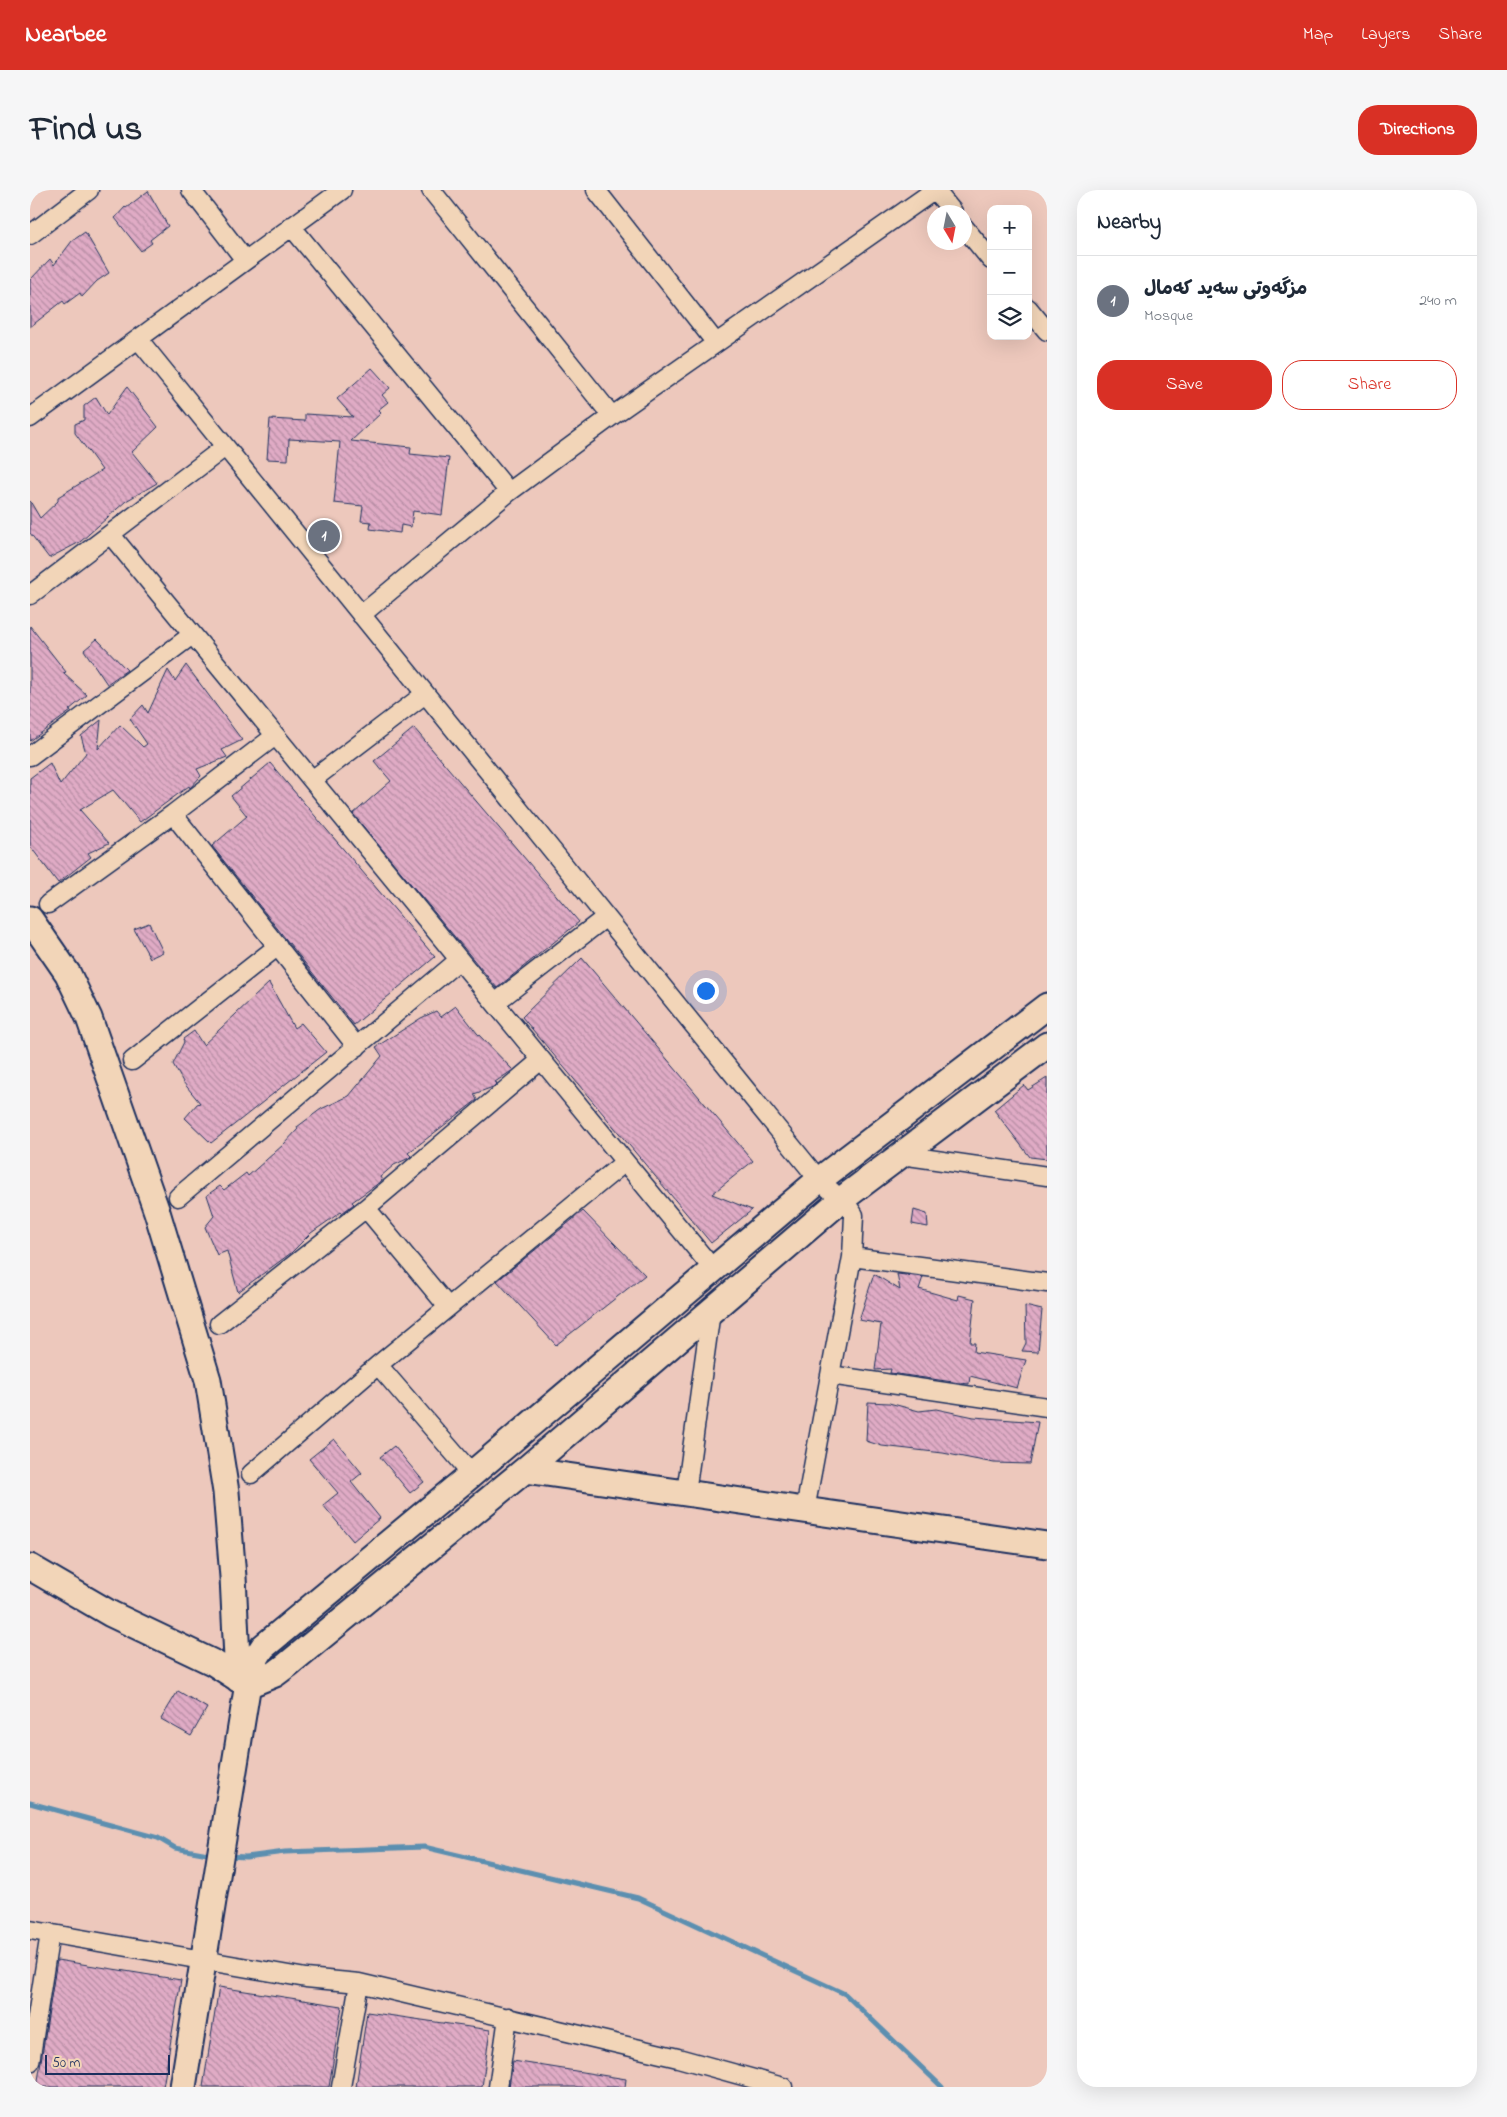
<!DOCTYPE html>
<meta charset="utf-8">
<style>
:root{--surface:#fff;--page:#f6f6f7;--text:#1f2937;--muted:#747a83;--line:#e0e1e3;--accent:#d93025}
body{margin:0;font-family:"Indie Flower","Playpen Sans Arabic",sans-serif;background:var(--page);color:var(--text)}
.controls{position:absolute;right:15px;top:15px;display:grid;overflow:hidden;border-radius:10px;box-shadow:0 5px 20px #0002}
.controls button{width:45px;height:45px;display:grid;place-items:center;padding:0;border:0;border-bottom:1px solid var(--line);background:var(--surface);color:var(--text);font:25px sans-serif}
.compass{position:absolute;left:897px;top:15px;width:45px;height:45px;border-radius:50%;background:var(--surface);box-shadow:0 5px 20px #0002;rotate:170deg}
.scale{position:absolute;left:15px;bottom:12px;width:125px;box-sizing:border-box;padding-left:5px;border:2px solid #1b2f5e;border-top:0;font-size:14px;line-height:18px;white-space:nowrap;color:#1b2f5e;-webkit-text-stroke:4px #f2d5b8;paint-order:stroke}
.you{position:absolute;left:675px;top:800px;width:18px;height:18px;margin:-12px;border:4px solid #fff;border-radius:50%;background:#1a73e8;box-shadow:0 0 0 8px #1a73e833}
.badge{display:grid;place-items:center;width:32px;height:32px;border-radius:50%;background:var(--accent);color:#fff;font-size:16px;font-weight:700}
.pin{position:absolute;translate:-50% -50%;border:2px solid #fff;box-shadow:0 1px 5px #0006}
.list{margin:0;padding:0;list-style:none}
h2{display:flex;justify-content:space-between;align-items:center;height:65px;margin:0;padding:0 20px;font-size:21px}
h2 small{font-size:16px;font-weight:400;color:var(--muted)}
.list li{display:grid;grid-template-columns:32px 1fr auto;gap:15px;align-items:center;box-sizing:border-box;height:90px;padding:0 20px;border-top:1px solid var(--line)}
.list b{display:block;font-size:19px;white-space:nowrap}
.list p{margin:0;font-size:16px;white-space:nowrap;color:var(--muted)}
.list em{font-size:16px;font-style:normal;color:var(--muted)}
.actions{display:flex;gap:10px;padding:15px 20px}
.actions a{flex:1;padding:11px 0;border:1px solid var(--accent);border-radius:20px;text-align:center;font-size:18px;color:var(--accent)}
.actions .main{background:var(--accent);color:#fff}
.icon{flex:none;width:28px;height:28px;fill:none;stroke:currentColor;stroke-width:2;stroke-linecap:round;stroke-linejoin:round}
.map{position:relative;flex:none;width:1017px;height:1897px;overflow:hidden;border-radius:20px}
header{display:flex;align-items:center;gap:30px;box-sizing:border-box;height:70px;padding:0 25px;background:var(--accent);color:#fff}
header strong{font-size:24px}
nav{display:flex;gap:28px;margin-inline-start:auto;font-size:18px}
.intro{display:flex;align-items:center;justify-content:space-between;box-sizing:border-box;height:120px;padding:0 30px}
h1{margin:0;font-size:35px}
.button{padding:12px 22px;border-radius:20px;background:var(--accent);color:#fff;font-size:18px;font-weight:700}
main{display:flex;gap:30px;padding:0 30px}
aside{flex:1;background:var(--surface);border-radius:20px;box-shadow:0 5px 20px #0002}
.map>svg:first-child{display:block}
</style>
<header>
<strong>Nearbee</strong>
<nav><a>Map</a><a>Layers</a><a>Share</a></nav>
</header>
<div class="intro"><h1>Find us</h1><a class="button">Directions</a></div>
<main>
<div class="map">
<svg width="1017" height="1897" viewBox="0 0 1017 1897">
<defs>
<pattern id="building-back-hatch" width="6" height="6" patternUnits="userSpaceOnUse" patternTransform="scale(1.25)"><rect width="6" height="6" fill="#e0abc5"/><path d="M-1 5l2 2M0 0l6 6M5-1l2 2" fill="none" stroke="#b58ca3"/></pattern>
</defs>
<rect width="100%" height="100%" fill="#edc8bc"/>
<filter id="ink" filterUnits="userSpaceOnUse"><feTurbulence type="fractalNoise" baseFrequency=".02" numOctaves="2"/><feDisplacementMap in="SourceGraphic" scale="10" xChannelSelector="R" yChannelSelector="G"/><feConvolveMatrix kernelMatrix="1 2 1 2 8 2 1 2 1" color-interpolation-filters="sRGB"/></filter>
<g filter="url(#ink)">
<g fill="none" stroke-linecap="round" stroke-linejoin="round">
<!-- stream -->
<path stroke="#5b8fb0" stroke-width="5" d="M0,1613L128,1648L145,1658L184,1665
M197,1666L216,1667L255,1662L394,1657L608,1708L815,1804L912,1897"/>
</g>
<!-- building -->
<path fill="url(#building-back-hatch)" stroke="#1b2f5e" d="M118,1L138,36L120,50L122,53L111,61L85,28L95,17L96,18Z
M55,42L79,83L67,91L52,107L50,103L35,114L33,111L0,137V90L20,69L24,75L42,51Z
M342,178L360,198L352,205L358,212L348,220L351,223L321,251L381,257L380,264L419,268L412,325L383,321L381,337L371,335L370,343L340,339L341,332L331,331L333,316L304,313L310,252L259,249L258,270L237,269L240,229L275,231V224L323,227L307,209Z
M97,197L128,237L102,262L127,293L96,311L50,352L19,368L0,343V311L10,328L28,311V307L72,280L45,243V234L54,230V216L66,207L77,225Z
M0,436L36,482L33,483L57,505L39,520L41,521L0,551Z
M67,449L97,480L77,494L54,460Z
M156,475L212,550L192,560L197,567L167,579L171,586L160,598L159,596L110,632L83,600L50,620L79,653L58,663L61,667L28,693L0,656V588L20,573L30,595L56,563L51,546L71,530L68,559L90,535L113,557L117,554L100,529L113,515L118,523L138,480L145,491Z
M384,538L549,732L467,798L323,624L361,591L344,571Z
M240,573L405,767L324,835L182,656L217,626L201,606Z
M119,733L133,762L120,768L104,739Z
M552,768L723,971L682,1004L722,1020L681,1053L492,827Z
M239,793L264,838L271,833L296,862L181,953L155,928L167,914L170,913L153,892L143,874L154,852L153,849L164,841L173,855Z
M426,816L447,843L483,880L465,892L467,893L463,897L444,904L447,910L378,963L381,966L379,968L364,975L350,987L352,990L346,995L322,1012L324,1014L312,1023L311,1022L281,1043L261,1063L208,1102L197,1061L187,1065L175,1037L184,1026L177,1005L190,996L194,1000L216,983L218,986L253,955L268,939L267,937L291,919L319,906L352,866L346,857L391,828L406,821L411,827Z
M1017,888V969L1000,967L964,920L994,895L998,900Z
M884,1020L897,1024L898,1037L882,1034Z
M553,1021L615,1085L526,1155L467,1091Z
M844,1084L870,1100L867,1084L893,1087L889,1099L928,1110L929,1105L945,1109L940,1153H945L944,1162L996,1170L987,1198L940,1186L939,1194L930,1193L860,1183L861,1179L845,1180L851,1134L829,1130Z
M995,1116L1012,1120L1008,1162L992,1161L996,1153Z
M838,1212L859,1213L889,1221L906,1219L944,1227L1008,1232L1000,1274L964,1273L913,1263L852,1256L836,1251Z
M304,1249L332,1283L321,1292L350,1328L323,1351L293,1315L308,1303L279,1269Z
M364,1256L394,1292L380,1303L350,1267Z
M148,1501L177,1518L161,1546L131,1529Z
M27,1770L151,1790L133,1897H7Z
M189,1797L312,1816L299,1897H173Z
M337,1822L460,1840L452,1897H326Z
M483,1871L596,1889L595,1897H479Z"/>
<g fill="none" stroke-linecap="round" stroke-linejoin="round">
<defs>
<path id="street" d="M161,0L215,70
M401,0L582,226
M566,0L686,153
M905,0L923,22
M261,36L479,302
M934,37L961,70
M0,45L59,0
M998,118L1017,141
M109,150L789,990L817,1015L824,1025L822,1067L775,1320
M0,228L312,0
M81,345L683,1079
M0,405L195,257
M331,425L479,302L582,226L905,0
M0,566L162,445
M282,590L395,504
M143,624L327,857
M18,714L143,624L245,546
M465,813L576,727
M102,871L248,756
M871,965L1017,986
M148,1007L429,770
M336,1018L418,1117
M822,1067L1017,1093
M189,1134L336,1018L511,870
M348,1175L442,1284
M800,1185L1017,1217
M221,1284L348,1175L595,972
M656,1303L681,1121
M0,1740L276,1788L329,1793L648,1868L753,1897
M0,1872L20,1743
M311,1897L329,1793
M468,1897L478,1827"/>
<path id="secondary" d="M0,729L38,784L59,828L127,1022L178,1190L196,1302L203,1387L208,1489
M495,1280L1017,1355
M0,1377L81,1424L184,1473L218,1495
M218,1495L245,1484L257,1475L495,1280L811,1010L1017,855
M153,1897L219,1487L224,1471L233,1457L442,1284L789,990L1017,816"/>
</defs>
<!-- street casing -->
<use href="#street" stroke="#1b2f5e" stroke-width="21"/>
<!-- secondary casing -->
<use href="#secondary" stroke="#1b2f5e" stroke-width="29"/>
<!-- street -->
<use href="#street" stroke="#f2d5b8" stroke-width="18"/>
<!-- secondary -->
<use href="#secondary" stroke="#f2d5b8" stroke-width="25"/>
</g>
</g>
</svg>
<div class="controls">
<button>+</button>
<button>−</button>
<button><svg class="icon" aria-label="layers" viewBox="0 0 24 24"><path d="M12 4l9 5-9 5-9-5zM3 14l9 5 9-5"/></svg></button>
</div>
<svg class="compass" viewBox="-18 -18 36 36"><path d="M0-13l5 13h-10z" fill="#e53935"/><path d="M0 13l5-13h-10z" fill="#747a83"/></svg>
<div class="scale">50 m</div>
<div class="you"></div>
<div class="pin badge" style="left:294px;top:346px;background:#6b7280">1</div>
</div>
<aside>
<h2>Nearby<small></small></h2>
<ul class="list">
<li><span class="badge" style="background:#6b7280">1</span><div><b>مزگەوتی سەید کەمال</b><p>Mosque</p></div><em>240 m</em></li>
</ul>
<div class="actions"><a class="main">Save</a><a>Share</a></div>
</aside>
</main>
